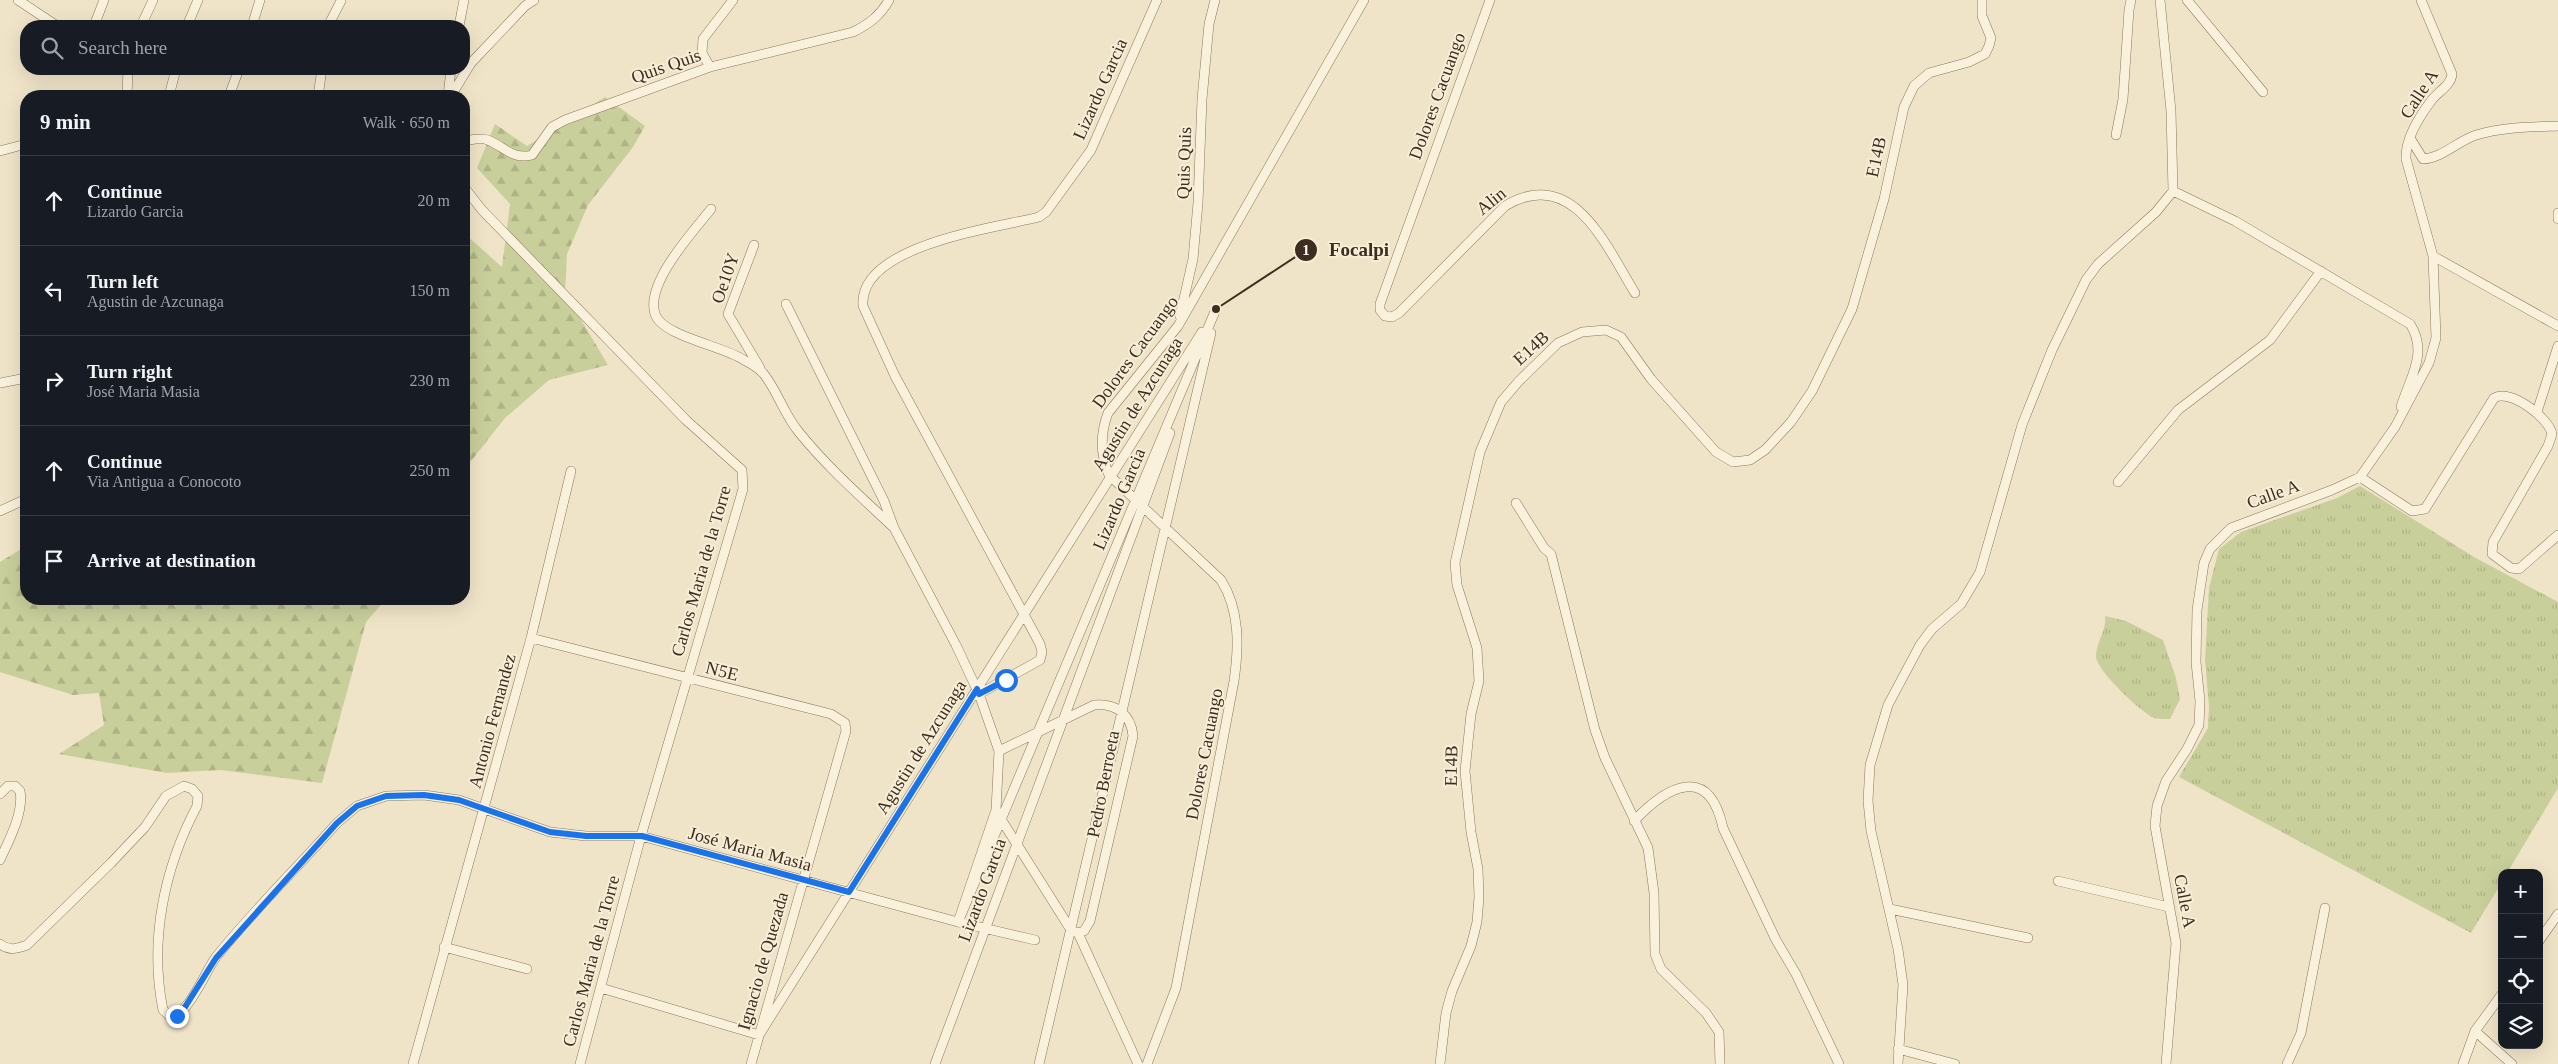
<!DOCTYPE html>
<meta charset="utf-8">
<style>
:root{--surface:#171b24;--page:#20242c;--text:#f1f3f6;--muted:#9ea1a6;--line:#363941}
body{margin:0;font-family:"Times New Roman",serif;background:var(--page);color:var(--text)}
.controls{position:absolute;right:15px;bottom:15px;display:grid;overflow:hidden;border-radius:10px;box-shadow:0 5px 20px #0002}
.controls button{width:45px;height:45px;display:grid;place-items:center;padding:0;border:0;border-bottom:1px solid var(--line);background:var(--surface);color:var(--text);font:25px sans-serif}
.stop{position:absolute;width:15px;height:15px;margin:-11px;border:4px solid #1a73e8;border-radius:50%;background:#fff}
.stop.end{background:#1a73e8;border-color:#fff;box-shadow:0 1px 5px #0008}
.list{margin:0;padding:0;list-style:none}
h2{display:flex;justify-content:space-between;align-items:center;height:65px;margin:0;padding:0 20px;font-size:21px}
h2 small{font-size:16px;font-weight:400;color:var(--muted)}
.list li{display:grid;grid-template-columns:32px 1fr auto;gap:15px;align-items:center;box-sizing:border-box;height:90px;padding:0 20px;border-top:1px solid var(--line)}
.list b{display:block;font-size:19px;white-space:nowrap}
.list p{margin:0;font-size:16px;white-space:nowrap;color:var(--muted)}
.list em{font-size:16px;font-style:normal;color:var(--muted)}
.icon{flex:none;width:28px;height:28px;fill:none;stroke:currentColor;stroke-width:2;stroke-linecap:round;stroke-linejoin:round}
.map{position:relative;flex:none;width:2558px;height:1064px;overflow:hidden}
.search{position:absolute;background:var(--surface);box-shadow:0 5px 20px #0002;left:20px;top:20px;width:450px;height:55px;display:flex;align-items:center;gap:12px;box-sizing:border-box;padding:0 18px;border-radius:20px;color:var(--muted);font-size:19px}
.panel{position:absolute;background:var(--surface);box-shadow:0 5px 20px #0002;left:20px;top:90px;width:450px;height:515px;border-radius:20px}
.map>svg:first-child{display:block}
</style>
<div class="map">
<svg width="2558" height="1064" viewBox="0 0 2558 1064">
<defs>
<pattern id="grass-tufts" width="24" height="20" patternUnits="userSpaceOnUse" patternTransform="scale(1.25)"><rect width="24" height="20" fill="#c9cf9b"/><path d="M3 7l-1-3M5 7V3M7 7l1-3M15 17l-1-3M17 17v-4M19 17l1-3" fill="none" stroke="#aeb285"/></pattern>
<pattern id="forest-firs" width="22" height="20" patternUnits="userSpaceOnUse" patternTransform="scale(1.25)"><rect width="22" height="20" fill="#c9cf9b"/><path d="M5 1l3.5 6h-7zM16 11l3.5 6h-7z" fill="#aeb285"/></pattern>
</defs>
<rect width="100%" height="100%" fill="#f0e4c8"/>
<!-- grass -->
<path fill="url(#grass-tufts)" d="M2360,486L2474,557L2558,602V788L2507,873H2502V882L2471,933L2179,777L2208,728L2209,706L2205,660L2209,588L2219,549L2241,532L2337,498Z
M2105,616L2126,621L2163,640L2176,678L2180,699L2170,719C2165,719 2158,719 2154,718C2141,712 2097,671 2096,657C2096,641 2107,631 2105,616Z"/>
<!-- forest -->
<path fill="url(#forest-firs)" d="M605,97L645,126L633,147L588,205L567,254L565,293L608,365L549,380L505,418L464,470V233L502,267L510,204L477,168L495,124L527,146Z
M26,546V599H386L366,622L322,783L220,770L167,773L59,754L104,725L99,693L73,695L0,672V562Z"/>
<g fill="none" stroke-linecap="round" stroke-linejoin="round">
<defs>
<path id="street" d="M18,0L57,26
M1490,0L1380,304V310L1385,316L1392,317L1399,313L1505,206C1573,165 1606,246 1635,293
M2160,0L2171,111L2173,191L2235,221L2410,324C2429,353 2409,379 2401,407
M2187,0L2263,92
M94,26L104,0
M141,26L153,0
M187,26L198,0
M252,26L260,0
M328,26L341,1
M459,26L464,0
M710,67L702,53L703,39L733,0
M127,96L128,69
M169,96L176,69
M229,96L239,69
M318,96L322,69
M448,96L451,69
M451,96L471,63L525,6L534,0
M2116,135L2123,99L2129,10L2131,0
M2410,138L2423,159C2442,158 2458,141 2476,135C2503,127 2530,127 2558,126
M464,141C471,140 481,137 488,140C505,147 512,160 532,155L552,127L565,120L710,67L853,32C869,24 880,16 889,0
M0,151L26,144
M464,187L482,210L686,420L742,470L743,489L641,836L580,1064
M711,209C693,232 645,283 655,314C662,336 723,346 744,360C750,363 758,368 763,373C777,390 784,414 798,431C826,466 860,496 892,526
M2558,213V219
M754,245L728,314L760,368
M2433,256L2558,326
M786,304L884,501L894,528L956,645L979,694L999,751L996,810L958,922L1216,309
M1180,316L1193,259L1198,203L1202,99L1209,24L1215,0
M0,383L26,378
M2537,412L2558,346
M2360,477L2412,511L2425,509L2494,398C2510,388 2549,418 2552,434L2548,446L2493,542L2492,554L2511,568L2519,569L2558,535
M2118,482L2178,410L2270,340L2321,271
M1516,503L1544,548L1551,554L1595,730L1605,758L1648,848L1654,893L1655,954L1661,969L1706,1013L1719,1032L1720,1064
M0,511L26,499
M531,638L831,714L845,723L846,731L751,1064
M979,694L1040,660L1042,652L1040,644L895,376L863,306C858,245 996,228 1039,217L1046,212L1091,150L1157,0
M999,751L1094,705C1116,703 1131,714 1133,736L1090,921L1084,931L1078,933L1071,930L999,816
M0,794L8,786H15L20,791C24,813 9,840 0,860
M1634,821C1667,786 1709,763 1723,828L1776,940L1796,974L1839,1064
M2058,881L2169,907
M1890,909L2028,938
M1078,933L1138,1064
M2539,941L2558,914
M0,944C10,951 16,949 27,945L111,863L145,827L166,796L184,786L192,789L198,796L197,806C164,868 149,941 163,1010L171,1017C189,1014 205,972 216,957C252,912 298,867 337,823L357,806L386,796L424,795L459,800L550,832L586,836H641L958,922L1035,940
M444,947L527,969
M601,988L759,1035L1202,332
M2475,1031L2512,1064
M1898,1049L1955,1064
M413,1064L531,638L571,471
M935,1064L1170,433
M1039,1064L1211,333
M1147,1064L1176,988L1234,681C1239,647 1240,610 1221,580L1109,475C1100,454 1100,434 1108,413L1178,326L1364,0
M1440,1064L1446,1013L1452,991L1471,946L1477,922L1479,897L1478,869L1471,832L1465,771L1471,714L1479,681L1477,648L1457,585L1455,563L1480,452L1501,402L1519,381L1558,343L1582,332L1606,330L1621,337L1651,379L1716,452L1733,462L1750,460L1765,450L1791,422L1812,391L1852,309L1884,199L1904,107L1914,86L1929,73L1969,62L1985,54L1989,46L1991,38L1982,16V0
M1898,1064L1903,985L1898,949L1871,831L1868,801L1870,765L1888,705L1920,645L1932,629L1961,604L1980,572L2022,425L2052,350L2086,280L2098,264L2156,212L2173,191
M2166,1064L2176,943L2155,826L2157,806L2166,781L2187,749L2199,725L2200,701L2196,662L2197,610L2204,563L2210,549L2231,528L2332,490L2360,477L2395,427L2429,363L2436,338L2433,256L2406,159C2405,139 2419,117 2431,101C2437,92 2451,86 2452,74L2421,0
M2287,1064L2301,1033L2325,908
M2463,1064L2475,1031L2502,994"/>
</defs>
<!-- street casing -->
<use href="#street" stroke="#8d765c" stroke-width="10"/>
<!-- street -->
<use href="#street" stroke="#faf1dc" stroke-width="9"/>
</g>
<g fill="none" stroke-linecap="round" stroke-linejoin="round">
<!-- route -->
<path stroke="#1a73e8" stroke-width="6" d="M177,1016L185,1007L216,958L337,823L357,806L386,796L424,795L459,800L550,832L586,836H642L849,892L977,689L979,694L1006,680"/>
</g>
<g text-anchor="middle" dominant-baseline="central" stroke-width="4" stroke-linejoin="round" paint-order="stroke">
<!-- street labels -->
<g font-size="18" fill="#3d2e20" stroke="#f7eed8">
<text transform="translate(666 66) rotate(-19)">Quis Quis</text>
<text transform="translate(1100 89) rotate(-66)">Lizardo Garcia</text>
<text transform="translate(2419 94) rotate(-57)">Calle A</text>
<text transform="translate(1437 96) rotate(-70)">Dolores Cacuango</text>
<text transform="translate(1876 157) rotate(-78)">E14B</text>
<text transform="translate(1184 163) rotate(-88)">Quis Quis</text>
<text transform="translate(1491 201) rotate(-39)">Alin</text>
<text transform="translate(725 278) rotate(-71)">Oe10Y</text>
<text transform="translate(1531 348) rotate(-42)">E14B</text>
<text transform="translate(1135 352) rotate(-54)">Dolores Cacuango</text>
<text transform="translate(1137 404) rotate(-58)">Agustin de Azcunaga</text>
<text transform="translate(2273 494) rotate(-20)">Calle A</text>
<text transform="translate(1119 499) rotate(-67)">Lizardo Garcia</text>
<text transform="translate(701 571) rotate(-74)">Carlos Maria de la Torre</text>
<text transform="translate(722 671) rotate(14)">N5E</text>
<text transform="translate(492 721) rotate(-75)">Antonio Fernandez</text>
<text transform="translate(921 747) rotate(-58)">Agustin de Azcunaga</text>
<text transform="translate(1204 754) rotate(-79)">Dolores Cacuango</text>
<text transform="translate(1451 766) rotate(-89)">E14B</text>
<text transform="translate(1103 784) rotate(-79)">Pedro Berroeta</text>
<text transform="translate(750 849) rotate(15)">José Maria Masia</text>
<text transform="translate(982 890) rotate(-70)">Lizardo Garcia</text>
<text transform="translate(2185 901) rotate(79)">Calle A</text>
<text transform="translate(591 961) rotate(-75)">Carlos Maria de la Torre</text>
<text transform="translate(763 961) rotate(-74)">Ignacio de Quezada</text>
</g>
</g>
<!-- callouts -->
<path fill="none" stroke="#3d2e20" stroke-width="2" d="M1216 309L1306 250"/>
<g fill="#3d2e20" stroke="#f7eed8" stroke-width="2">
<circle cx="1216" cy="309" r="5"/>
<circle cx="1306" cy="250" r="12"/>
</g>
<g font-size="15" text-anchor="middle" font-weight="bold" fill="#fff">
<text x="1306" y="255">1</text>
</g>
<g font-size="19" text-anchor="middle" font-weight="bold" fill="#3d2e20" stroke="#f7eed8" stroke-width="4" stroke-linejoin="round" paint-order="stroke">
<text x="1359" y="256">Focalpi</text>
</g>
</svg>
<div class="controls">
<button>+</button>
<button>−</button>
<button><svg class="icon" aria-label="locate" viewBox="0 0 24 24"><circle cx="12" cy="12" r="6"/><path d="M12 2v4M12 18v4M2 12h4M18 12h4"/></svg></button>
<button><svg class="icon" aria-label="layers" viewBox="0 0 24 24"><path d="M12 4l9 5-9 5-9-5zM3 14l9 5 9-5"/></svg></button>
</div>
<div class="stop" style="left:1006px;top:680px"></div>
<div class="stop end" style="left:177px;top:1016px"></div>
<div class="search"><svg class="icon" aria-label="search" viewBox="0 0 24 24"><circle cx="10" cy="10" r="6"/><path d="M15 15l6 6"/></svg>Search here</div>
<section class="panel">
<h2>9 min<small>Walk · 650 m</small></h2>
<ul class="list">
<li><svg class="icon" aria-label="ahead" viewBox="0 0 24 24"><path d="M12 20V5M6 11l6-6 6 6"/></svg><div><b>Continue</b><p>Lizardo Garcia</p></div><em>20 m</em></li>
<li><svg class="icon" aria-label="left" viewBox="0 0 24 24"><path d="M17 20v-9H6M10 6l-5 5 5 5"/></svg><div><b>Turn left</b><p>Agustin de Azcunaga</p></div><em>150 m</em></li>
<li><svg class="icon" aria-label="right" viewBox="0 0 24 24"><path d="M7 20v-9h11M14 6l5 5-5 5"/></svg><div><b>Turn right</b><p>José Maria Masia</p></div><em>230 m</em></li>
<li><svg class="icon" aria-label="ahead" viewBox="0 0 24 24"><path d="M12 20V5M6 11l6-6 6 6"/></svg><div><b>Continue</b><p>Via Antigua a Conocoto</p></div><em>250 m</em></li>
<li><svg class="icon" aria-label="arrive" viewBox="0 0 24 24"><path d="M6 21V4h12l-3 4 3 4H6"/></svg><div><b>Arrive at destination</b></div></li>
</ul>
</section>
</div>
